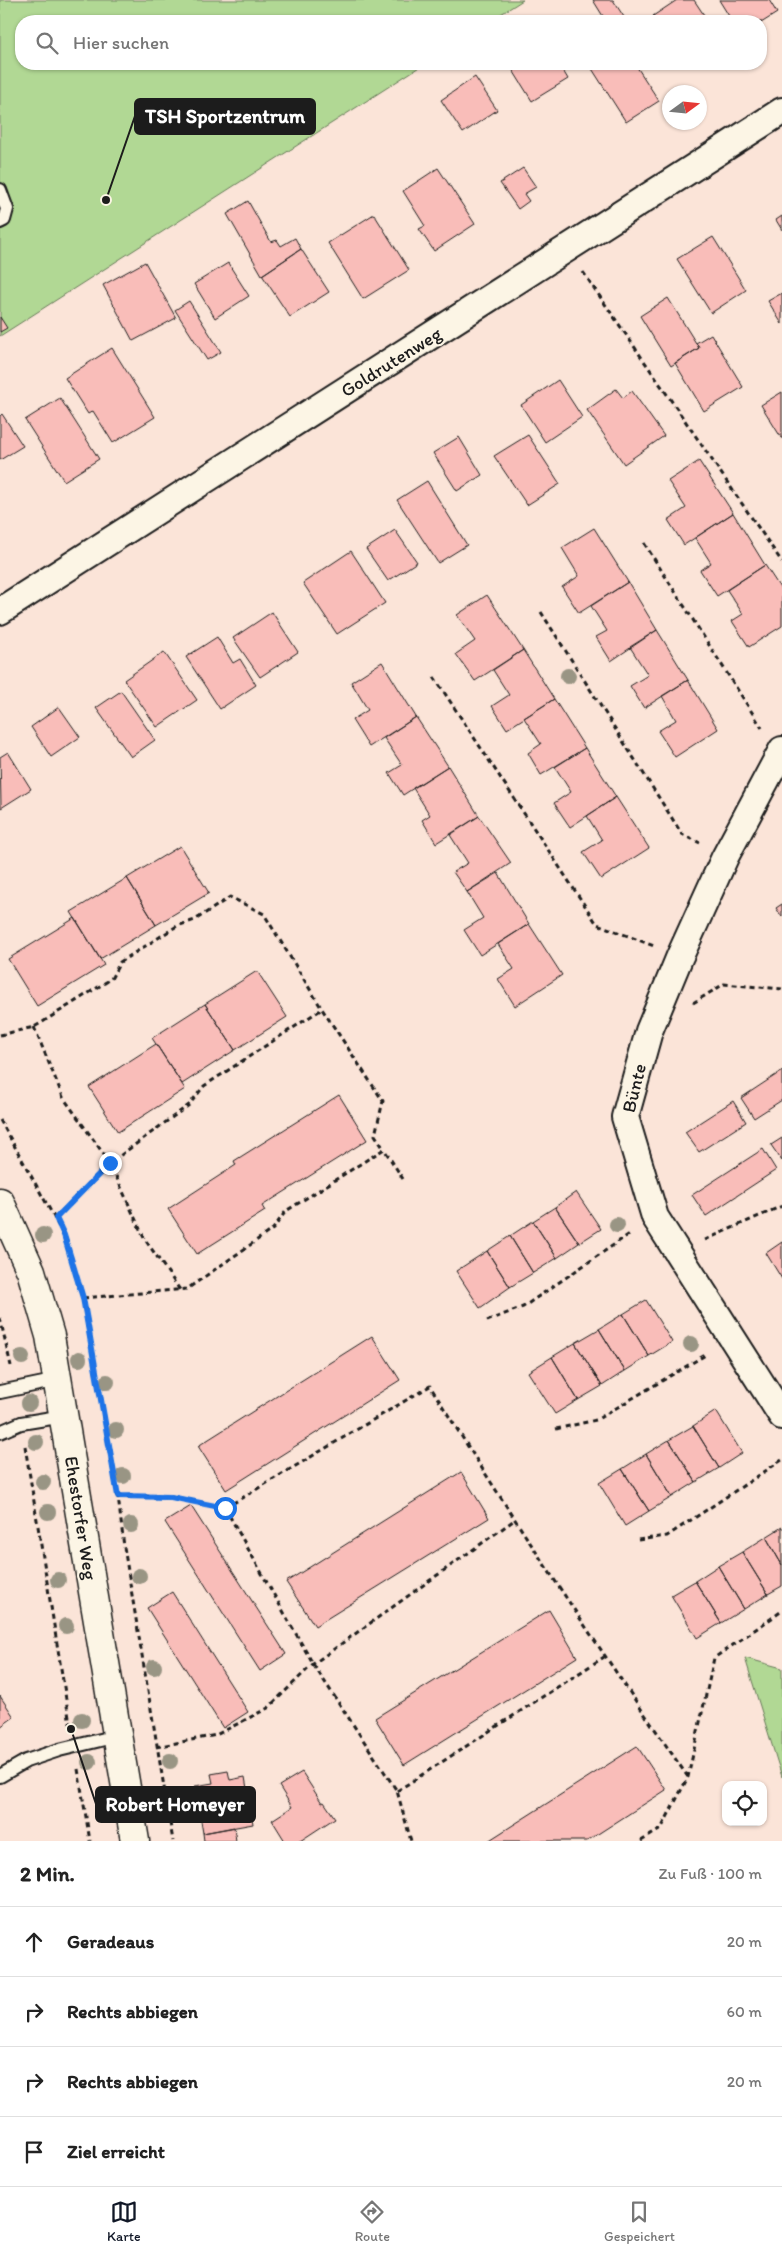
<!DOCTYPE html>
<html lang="de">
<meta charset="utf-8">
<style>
:root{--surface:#fff;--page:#f2f2f2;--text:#222;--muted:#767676;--line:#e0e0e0;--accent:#111827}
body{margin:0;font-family:Itim,sans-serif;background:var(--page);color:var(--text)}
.controls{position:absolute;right:15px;bottom:15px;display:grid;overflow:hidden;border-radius:10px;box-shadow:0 1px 4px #0004}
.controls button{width:45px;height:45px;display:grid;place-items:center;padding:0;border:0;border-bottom:1px solid var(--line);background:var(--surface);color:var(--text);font:25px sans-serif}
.compass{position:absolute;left:662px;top:85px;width:45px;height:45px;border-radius:50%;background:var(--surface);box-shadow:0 1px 4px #0004;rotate:75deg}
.stop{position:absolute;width:15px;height:15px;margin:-11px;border:4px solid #1a73e8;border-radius:50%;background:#fff}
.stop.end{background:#1a73e8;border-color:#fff;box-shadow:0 1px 5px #0008}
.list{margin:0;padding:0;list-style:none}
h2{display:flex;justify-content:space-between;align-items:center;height:65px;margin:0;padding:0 20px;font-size:21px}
h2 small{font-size:16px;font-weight:400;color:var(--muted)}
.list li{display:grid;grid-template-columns:32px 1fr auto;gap:15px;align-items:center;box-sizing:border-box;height:70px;padding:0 20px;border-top:1px solid var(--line)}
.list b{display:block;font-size:19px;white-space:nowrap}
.list em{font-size:16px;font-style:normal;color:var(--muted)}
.icon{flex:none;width:28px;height:28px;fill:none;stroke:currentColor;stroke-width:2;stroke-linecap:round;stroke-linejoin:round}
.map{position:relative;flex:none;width:782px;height:1841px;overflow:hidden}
.search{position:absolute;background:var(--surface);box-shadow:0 1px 4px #0004;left:15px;right:15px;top:15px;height:55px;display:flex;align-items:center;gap:12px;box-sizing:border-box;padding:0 18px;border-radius:20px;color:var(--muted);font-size:19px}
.sheet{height:345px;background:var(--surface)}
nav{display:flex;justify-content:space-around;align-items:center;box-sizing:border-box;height:70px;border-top:1px solid var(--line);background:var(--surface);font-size:14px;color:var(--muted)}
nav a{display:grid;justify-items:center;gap:2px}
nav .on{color:var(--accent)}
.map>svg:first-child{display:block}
</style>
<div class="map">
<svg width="782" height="1841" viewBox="0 0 782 1841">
<rect width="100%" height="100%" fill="#fbe4d8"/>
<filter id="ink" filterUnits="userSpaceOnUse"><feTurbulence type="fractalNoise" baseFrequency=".02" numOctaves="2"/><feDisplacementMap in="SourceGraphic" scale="10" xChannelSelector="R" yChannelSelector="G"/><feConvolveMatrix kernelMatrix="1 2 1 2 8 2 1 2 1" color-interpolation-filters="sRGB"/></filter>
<g filter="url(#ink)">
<!-- green -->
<path fill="#b1d894" stroke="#667a58" d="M0,0H523L490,21H21V64H424L0,336Z
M745,1658L782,1668V1777Z"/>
<!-- building -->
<path fill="#f9bdb9" stroke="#1c1c1c" d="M593,0H613L624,17L618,21H606Z
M677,0H694L708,21H656L653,16Z
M719,0H769L777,13L761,23V21H732Z
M509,64H559L568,79L532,101Z
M589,64H635L659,101L626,122Z
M475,77L497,110L463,133L441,100Z
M438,168L475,224L434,251L419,229L425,226L403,191Z
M523,168L536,187L524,194L529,201L518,209L500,183Z
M248,201L271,242L277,240L281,246L295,238L301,249L262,275L227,214Z
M374,214L409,270L363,299L328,243Z
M782,216V230L776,220Z
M713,237L746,290L711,313L677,259Z
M301,249L329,292L290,317L262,275Z
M145,262L176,318L133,341L103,285Z
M228,263L249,296L215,318L194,284Z
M782,293V324L768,301Z
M668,298L699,348L671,366L640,316Z
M189,301L221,352L207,360L175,310Z
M0,317L7,328L0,332Z
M711,334L743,387L704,411L675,363L699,348L696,343Z
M112,348L155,417L113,443L93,411L88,414L65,378Z
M558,380L582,417L545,442L521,405Z
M616,389L623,398L632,391L664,436L624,464L587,410Z
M782,392V439L761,405Z
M60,398L99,459L64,481L25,420Z
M2,414L23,446L0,460V416Z
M528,435L560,484L527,505L494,456Z
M459,437L482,475L457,491L433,453Z
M699,461L733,513L684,545L668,520L686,508L668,481Z
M427,481L467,545L438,563L397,500Z
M733,513L765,565L717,596L700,570L711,563L695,538Z
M594,528L628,582L579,613L562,587L579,576L562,548Z
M395,530L417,562L388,581L366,549Z
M351,551L385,603L337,634L303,583Z
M765,565L782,591V626L749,647L732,621L743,614L727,590Z
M628,582L657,630L611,661L596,637L607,631L591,606Z
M487,595L523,650L475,681L456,654L475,641L457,615Z
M272,612L298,652L260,677L233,638Z
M657,630L688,680L644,708L630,686L648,675L630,647Z
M217,637L233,663L240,659L256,685L220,709L186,657Z
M523,650L554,699L507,729L492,706L509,695L493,670Z
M164,652L197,700L157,727L124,680Z
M382,662L416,717L369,747L352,720L368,710L351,682Z
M688,680L718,729L675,757L658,731L676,720L662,696Z
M121,691L155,740L131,757L96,708Z
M554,699L585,748L541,775L528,753L541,744L524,718Z
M59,707L80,737L51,757L31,727Z
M416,717L448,766L403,795L389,773L402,765L384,738Z
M585,748L616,797L570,827L554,803L571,792L555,767Z
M8,752L31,789L1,808L0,757Z
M448,766L479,816L436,843L422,820L430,815L413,788Z
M616,797L649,848L601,879L583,852L602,840L587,816Z
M479,816L511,863L467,892L453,872L468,863L450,835Z
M180,846L209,893L156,925L127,878Z
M498,873L529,924L480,955L464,930L483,918L467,892Z
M127,878L156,925L100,959L71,912Z
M782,904V917L776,908Z
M75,918L104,965L37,1006L8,959Z
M529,924L562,975L515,1006L498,979L514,969L498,944Z
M257,971L287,1017L235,1050L205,1004Z
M205,1004L235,1050L182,1084L152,1038Z
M156,1044L185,1089L118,1132L89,1087Z
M782,1071V1100L754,1118L741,1098Z
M339,1095L367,1140L262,1206L265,1211L197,1254L168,1209L236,1165L234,1161Z
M733,1101L746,1122L699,1152L685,1132Z
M782,1138V1161L771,1145Z
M763,1149L776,1170L706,1216L692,1195Z
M576,1192L601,1229L579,1243L555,1207Z
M555,1207L579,1243L557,1258L533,1221Z
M533,1221L557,1258L533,1273L510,1236Z
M510,1236L533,1273L510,1287L487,1251Z
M782,1242V1279L766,1253Z
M487,1251L510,1287L480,1308L456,1271Z
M646,1300L672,1342L649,1356L623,1314Z
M623,1314L649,1356L625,1371L599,1329Z
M599,1329L625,1371L602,1386L575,1343Z
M372,1336L400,1380L226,1490L198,1446Z
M575,1343L602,1386L578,1400L552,1357Z
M552,1357L578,1400L555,1414L528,1372Z
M716,1411L742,1453L719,1468L693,1426Z
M693,1426L719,1468L696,1482L669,1440Z
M669,1440L696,1482L672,1497L646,1454Z
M646,1454L672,1497L649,1511L622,1469Z
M622,1469L649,1511L625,1526L599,1483Z
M461,1472L489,1518L315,1626L286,1582Z
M191,1506L286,1654L260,1671L165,1522Z
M782,1527V1565L766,1537Z
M766,1537L782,1565V1586L768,1594L742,1552Z
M742,1552L768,1594L744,1609L718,1566Z
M718,1566L744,1609L721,1623L695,1581Z
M695,1581L721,1623L697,1638L671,1595Z
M172,1592L248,1712L223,1728L147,1608Z
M549,1610L577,1657L404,1765L375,1718Z
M0,1696L14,1717L0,1727Z
M637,1746L666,1790L587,1841H488Z
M228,1771L230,1780L245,1777L253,1824L203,1833L195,1786L213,1783L211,1774Z
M302,1772L322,1803L324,1802L335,1818L300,1841H285L272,1820L292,1807L279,1786Z
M234,1827L236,1841H204L203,1833Z"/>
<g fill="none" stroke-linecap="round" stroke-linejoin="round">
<defs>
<path id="lane" d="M0,190L7,209L4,220L0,222
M0,1392L58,1380
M0,1432L21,1423L64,1416
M0,1776L26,1761L59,1750L117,1736"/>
<path id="street" d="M0,611L782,111
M782,750L725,857L680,956L649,1031L625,1117L655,1217L782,1416"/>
<path id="secondary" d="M0,1202L31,1271L50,1336L135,1841"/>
</defs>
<!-- lane casing -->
<use href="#lane" stroke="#1c1c1c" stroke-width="16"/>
<!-- street casing -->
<use href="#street" stroke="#1c1c1c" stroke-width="30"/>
<!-- secondary casing -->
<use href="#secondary" stroke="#1c1c1c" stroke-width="31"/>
<!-- path -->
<path stroke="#1c1c1c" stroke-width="3" stroke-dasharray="5 4" stroke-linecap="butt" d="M583,272L782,562
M644,543L762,728
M541,612L682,834L700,843
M434,677L597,924L654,946
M693,1003L724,984L782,989
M34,1027L63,1097L110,1163L144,1238L180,1290
M0,1035L34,1027L41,1023L111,979L120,962L177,926L195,920L230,897L264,914L322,1009L383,1101L375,1135L384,1149
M0,1120L64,1235L83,1298L118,1496L124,1547L173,1841
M56,1218L110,1163L189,1105L204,1086L322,1009
M705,1240L782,1206
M83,1298L187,1289L273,1229L286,1211L384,1149L403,1179
M0,1318L11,1366
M487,1321L523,1307L631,1233
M556,1429L596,1420L707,1354
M25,1446L70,1724
M118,1496L171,1497L225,1508L313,1664L397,1791L411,1841
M225,1508L430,1386C513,1519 599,1649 688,1777
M638,1540L667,1536L782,1460
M156,1747L216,1735L268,1708L313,1664L513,1521
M78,1769L90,1841
M397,1791L604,1657
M641,1841L661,1829L688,1777L714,1658L782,1611"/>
<!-- lane -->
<use href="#lane" stroke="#fcf5e5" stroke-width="12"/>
<!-- street -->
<use href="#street" stroke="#fcf5e5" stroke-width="26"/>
<!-- secondary -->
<use href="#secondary" stroke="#fcf5e5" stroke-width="28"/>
</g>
<!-- trees -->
<g fill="#999584">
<circle cx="568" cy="676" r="8"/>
<circle cx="617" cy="1225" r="8"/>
<circle cx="43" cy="1235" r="8"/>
<circle cx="691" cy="1344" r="8"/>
<circle cx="22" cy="1357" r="8"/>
<circle cx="79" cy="1359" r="8"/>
<circle cx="107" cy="1382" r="8"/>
<circle cx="29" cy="1403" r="8"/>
<circle cx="116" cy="1430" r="8"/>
<circle cx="36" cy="1442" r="8"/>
<circle cx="123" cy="1476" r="8"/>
<circle cx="43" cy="1482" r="8"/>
<circle cx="48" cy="1512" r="8"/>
<circle cx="131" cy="1525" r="8"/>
<circle cx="139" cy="1576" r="8"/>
<circle cx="58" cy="1580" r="8"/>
<circle cx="66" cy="1626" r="8"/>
<circle cx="154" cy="1667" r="8"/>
<circle cx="82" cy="1720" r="8"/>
<circle cx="170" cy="1761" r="8"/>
<circle cx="89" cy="1762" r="8"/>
</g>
</g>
<g fill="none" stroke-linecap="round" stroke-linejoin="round" filter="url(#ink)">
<!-- route -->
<path stroke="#1a73e8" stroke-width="6" d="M110,1163L56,1218L64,1235L83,1298L118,1496L171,1497L225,1508"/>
</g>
<g text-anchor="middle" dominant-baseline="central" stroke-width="4" stroke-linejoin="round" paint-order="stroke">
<!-- street labels -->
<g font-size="19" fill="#1c1c1c" stroke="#fcf5e5">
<text transform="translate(391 362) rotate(-32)">Goldrutenweg</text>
<text transform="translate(634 1088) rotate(-76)">Bünte</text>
<text transform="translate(81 1518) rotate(81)">Ehestorfer Weg</text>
</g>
</g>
<!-- callouts -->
<path fill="none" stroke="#1c1c1c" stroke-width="2" d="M106 200L135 116M71 1729L96 1804"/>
<g fill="#1c1c1c" stroke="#fcf5e5" stroke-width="2">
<circle cx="106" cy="200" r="5"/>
<circle cx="71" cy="1729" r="5"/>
</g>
<g fill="#1c1c1c" stroke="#1c1c1c" stroke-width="2">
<rect x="135" y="99" width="180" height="35" rx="5"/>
<rect x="96" y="1787" width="159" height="35" rx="5"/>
</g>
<g font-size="20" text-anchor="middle" font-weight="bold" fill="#fff">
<text x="225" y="123">TSH Sportzentrum</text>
<text x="175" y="1811">Robert Homeyer</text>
</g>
</svg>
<div class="controls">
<button><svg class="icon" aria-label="locate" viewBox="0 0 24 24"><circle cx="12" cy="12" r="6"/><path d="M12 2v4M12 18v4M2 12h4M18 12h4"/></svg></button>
</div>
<svg class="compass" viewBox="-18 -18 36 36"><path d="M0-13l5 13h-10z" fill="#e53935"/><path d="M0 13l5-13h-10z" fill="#767676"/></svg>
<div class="stop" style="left:225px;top:1508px"></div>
<div class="stop end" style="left:110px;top:1163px"></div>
<div class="search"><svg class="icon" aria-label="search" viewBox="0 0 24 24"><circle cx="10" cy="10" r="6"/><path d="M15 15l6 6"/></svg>Hier suchen</div>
</div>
<section class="sheet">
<h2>2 Min.<small>Zu Fuß · 100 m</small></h2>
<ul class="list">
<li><svg class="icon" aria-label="ahead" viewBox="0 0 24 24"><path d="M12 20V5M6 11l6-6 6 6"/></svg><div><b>Geradeaus</b></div><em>20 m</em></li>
<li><svg class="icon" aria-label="right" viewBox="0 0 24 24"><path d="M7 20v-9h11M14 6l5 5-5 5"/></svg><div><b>Rechts abbiegen</b></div><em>60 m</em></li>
<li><svg class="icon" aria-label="right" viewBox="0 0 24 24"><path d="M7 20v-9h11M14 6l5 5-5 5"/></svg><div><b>Rechts abbiegen</b></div><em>20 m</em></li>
<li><svg class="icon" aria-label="arrive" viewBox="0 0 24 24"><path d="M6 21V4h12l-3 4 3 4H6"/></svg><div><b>Ziel erreicht</b></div></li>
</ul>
</section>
<nav>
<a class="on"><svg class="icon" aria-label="map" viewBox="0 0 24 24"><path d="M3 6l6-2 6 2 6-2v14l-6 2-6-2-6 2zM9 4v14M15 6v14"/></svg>Karte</a>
<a><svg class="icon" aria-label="directions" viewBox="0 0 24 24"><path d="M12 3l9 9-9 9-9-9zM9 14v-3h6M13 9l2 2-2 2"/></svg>Route</a>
<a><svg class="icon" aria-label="saved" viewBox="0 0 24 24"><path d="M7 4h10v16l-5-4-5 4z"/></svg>Gespeichert</a>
</nav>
